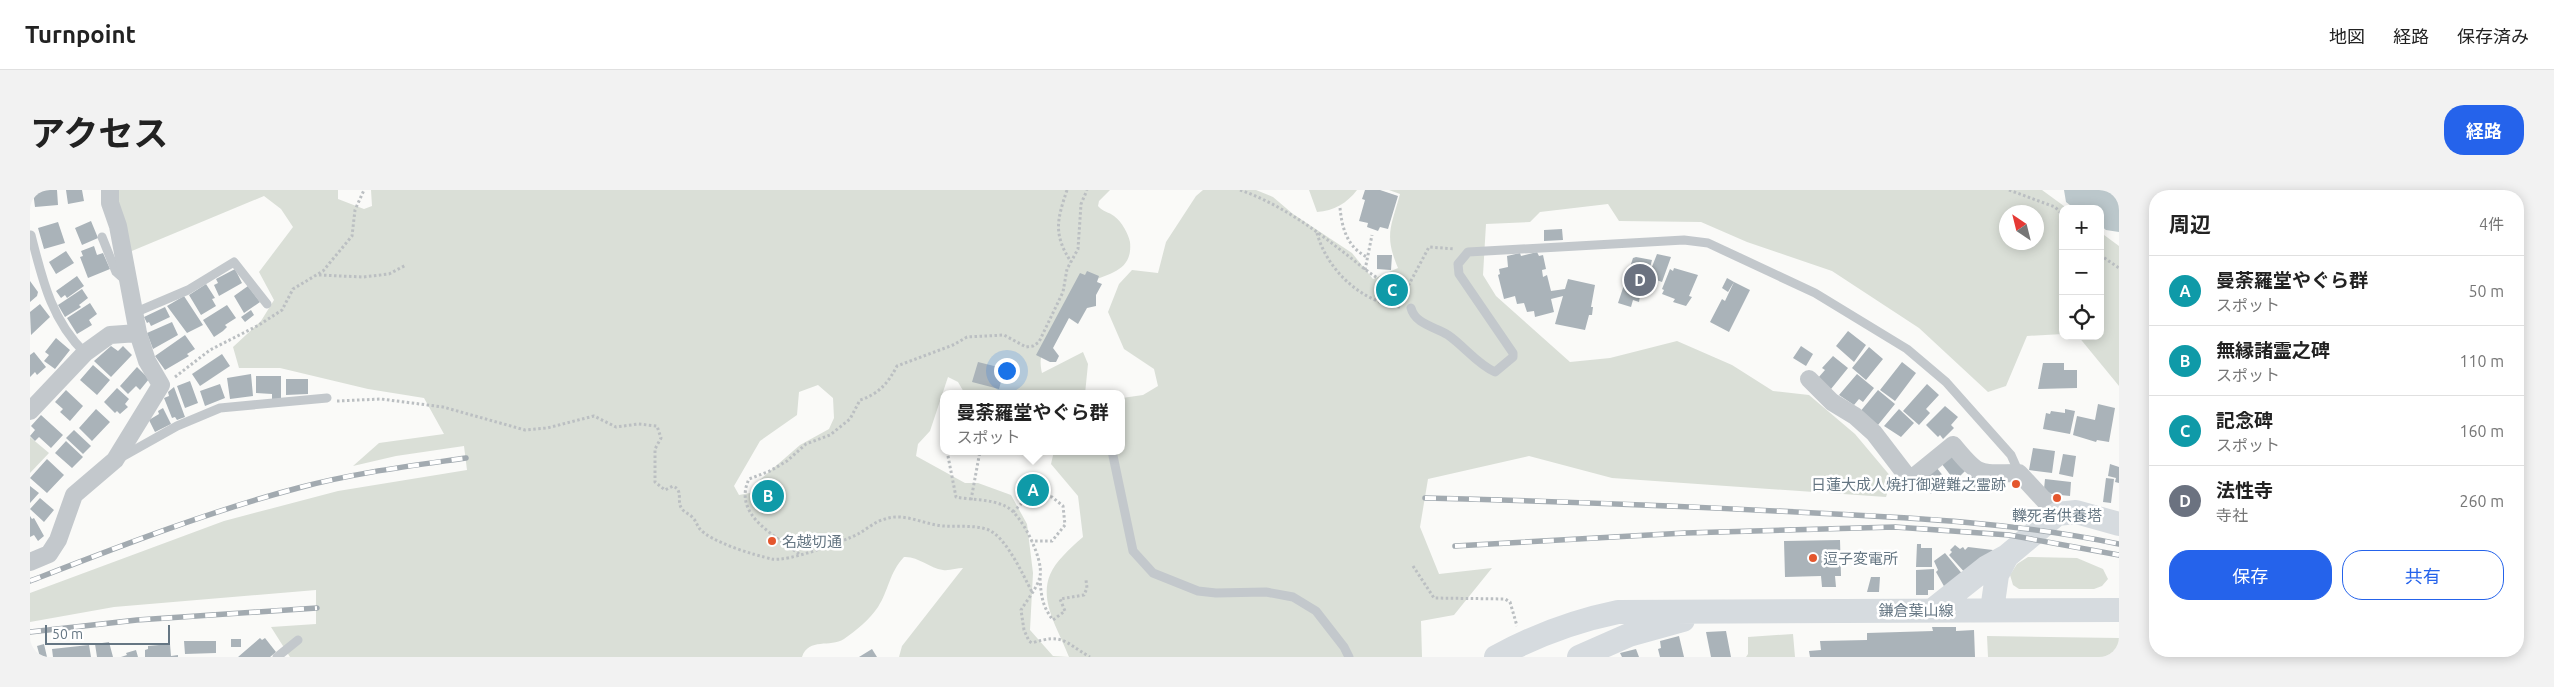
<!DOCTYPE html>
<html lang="ja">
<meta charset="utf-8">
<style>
:root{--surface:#fff;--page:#f2f2f2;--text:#222;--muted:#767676;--line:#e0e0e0;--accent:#2563eb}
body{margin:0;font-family:Ubuntu,"Noto Sans JP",sans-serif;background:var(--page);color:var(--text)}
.controls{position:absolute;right:15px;top:15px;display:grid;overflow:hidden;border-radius:10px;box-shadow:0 2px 12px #0003}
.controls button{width:45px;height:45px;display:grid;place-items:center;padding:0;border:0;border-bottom:1px solid var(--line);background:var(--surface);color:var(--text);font:25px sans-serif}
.compass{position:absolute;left:1969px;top:15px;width:45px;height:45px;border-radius:50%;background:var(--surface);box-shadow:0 2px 12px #0003;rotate:325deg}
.scale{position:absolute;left:15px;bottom:12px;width:125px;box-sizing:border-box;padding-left:5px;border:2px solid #657683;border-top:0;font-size:14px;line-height:18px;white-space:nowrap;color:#657683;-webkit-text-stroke:4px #fff;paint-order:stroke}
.you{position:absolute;left:976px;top:180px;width:18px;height:18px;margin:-12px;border:4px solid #fff;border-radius:50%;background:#1a73e8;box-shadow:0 0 0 8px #1a73e833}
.badge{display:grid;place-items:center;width:32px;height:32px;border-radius:50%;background:var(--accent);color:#fff;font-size:16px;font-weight:700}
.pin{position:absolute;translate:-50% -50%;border:2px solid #fff;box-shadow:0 1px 5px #0006}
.popup{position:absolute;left:910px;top:200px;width:185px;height:65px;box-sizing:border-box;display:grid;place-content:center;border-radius:10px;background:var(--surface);filter:drop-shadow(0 1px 4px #0005);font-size:16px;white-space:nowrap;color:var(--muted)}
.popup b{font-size:19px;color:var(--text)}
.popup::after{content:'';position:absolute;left:50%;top:100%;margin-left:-10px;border:10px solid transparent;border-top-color:var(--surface)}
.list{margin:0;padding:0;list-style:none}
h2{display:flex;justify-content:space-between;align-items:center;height:65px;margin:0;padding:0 20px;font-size:21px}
h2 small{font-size:16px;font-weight:400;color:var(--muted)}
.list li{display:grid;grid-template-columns:32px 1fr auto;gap:15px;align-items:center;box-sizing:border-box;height:70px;padding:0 20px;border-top:1px solid var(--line)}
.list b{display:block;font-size:19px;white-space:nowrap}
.list p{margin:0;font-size:16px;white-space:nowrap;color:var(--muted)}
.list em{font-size:16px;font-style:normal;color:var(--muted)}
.actions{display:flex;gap:10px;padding:15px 20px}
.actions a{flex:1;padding:11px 0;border:1px solid var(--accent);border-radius:20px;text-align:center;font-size:18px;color:var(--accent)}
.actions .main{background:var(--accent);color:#fff}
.icon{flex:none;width:28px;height:28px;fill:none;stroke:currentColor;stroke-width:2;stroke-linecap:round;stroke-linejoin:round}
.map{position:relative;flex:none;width:2089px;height:467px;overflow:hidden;border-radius:20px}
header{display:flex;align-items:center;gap:30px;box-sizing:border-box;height:70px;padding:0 25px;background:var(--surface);border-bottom:1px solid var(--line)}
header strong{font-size:24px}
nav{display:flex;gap:28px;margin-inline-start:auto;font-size:18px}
.intro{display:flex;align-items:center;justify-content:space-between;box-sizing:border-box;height:120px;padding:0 30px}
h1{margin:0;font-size:35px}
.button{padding:12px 22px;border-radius:20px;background:var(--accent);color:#fff;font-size:18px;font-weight:700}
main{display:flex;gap:30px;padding:0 30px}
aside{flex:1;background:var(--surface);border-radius:20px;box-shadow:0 2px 12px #0003}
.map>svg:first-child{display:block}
</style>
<header>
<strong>Turnpoint</strong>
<nav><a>地図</a><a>経路</a><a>保存済み</a></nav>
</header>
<div class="intro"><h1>アクセス</h1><a class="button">経路</a></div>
<main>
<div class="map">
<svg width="2089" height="467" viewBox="0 0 2089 467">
<rect width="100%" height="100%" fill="#fafaf8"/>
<!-- green -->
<path fill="#dadfd7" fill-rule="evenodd" d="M84,0H308V9L334,19L342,16L341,0H1080L1069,11L1068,16C1073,22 1079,22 1084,26C1092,32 1098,43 1100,52C1103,82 1078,83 1058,93C1050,98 1014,157 1011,168C1010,172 1011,179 1012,183L1053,162L1058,174L1055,204H935L928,192L918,187L900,241L888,254L886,266L935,293H948L981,305L997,334L1003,383L1000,440L1023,466L1039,467H869L872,456L933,378C927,378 919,381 913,380C899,378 888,366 874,367C859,383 859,400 848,417C839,430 827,440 814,449C800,458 779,447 772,467H260L241,437L286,434V400L84,417L0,432V403L194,331L308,301L437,280L434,256L366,266L323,276L349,253L414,244L394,208L338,199L250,178H209L203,157L231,131L244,110L229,82L263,37L251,19L234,6L97,63ZM788,195L803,208L804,228L799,239L770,255L724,295L720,303L709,305L704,296L730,251L767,225L769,202Z
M1173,0H1226L1243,7L1263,24L1322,63L1343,89L1368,78C1354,45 1361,37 1370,4L1359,0H2012L2038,19H2033V144L1997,146L1976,196L1958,202L1889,138L1802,81L1717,52L1671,32L1589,31L1578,14L1510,22L1500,32L1456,34L1453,85L1466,106L1540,172L1580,168L1647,151L1702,175L1743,201L1779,205L1825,244L1862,288L1856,307L1582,288L1499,266L1398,289L1390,337L1409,384L1462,378L1424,425L1391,431L1392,467H1039C1025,431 1000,399 1033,366C1039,359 1046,353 1053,347L1048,306L1021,274L1024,261H1092V208L1113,205L1128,196L1124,179L1094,159L1078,122L1089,94L1102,80L1128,83L1136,52L1166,6ZM1976,22H2006V52H1976Z
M1279,0H1327C1317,13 1304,21 1287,22Z
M2070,42L2089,56V196L2048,146H2070Z
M0,247L19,263L0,283Z
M1998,367L2047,368L2073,379L2078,389L2072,396L2064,399H1989L1983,395L1980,385L1987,374Z
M1763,444L1765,467H1716L1718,464V447Z
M1957,446L2089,448V467H1958Z"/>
<!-- water -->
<path fill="#bbc7cb" d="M2034,0H2089V42L2076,40L2070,35V19H2045L2036,12Z"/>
<!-- building -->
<path fill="#aab3b9" d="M11,0H27L28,15L5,17L3,2Z
M36,0H52L54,11L38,14Z
M1335,0H1350L1368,6L1358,39L1350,37L1348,41L1337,37L1338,33L1329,31L1335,10L1332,9Z
M61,31L68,48L52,55L45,38Z
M28,32L35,53L14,59L8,38Z
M1532,39L1533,50L1514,51V40Z
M64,56L67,65L73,63L80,79L58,88L50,67L53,66L51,61Z
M36,61L44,73L26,84L19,72Z
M1507,62L1509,66L1513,65L1516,79L1512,80L1513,87L1517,85L1521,101L1535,99L1538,89L1565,95L1561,117H1563L1562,125H1559L1555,140L1525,134L1533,106L1521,109L1524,122L1505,127L1504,121L1497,122L1494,113L1487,114L1485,106L1474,109L1468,85L1470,84L1469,79L1478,77L1477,66L1490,63L1491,66Z
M1627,64L1641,67L1632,92L1618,87Z
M1347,65H1362L1361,80L1347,79Z
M1606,67L1622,70L1618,85L1614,84L1609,97L1616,99L1613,107L1610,106L1609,112L1603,110L1601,117L1588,113L1603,68Z
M1644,78L1668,85L1659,106L1662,107L1656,116L1643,112L1645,109L1632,104L1634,100L1632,99L1640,79L1643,81Z
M205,79L212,93L189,106L184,95L188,93L186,89Z
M1057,81L1069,86L1067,92L1072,94L1066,105V116L1057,118L1048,134L1039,128L1023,158L1029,166L1026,172H1020L1006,165L1050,83L1055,85Z
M47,86L54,96L37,108L35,105L31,108L26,101Z
M1697,88L1704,92L1698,102L1692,98Z
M0,91L8,102L7,106L0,112Z
M1704,92L1720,100L1699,142L1680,132L1692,109L1695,111Z
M176,94L185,108L182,109L186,116L171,125L159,105Z
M218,96L230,112L214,123L204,106Z
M52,99L58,108L49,115L51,117L35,127L28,115Z
M154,106L173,135L157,143L137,116Z
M60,113L67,124L59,130L62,135L47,144L37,128Z
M10,114L20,127L1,145L0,122Z
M197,115L206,128L195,135L197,137L193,141L184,147L173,130Z
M135,117L140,127L121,136L119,132L117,133L114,127Z
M221,120L224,125L215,132L211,127Z
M142,132L148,145L123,159L117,143Z
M1818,141L1836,155L1824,172L1806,156Z
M155,145L165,159L157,164L159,166L135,180L125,166Z
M26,148L40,160L25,179L14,171L19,165L15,162Z
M81,156L88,161L93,156L102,165L81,187L64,171Z
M1771,156L1783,164L1776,176L1763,168Z
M1839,157L1853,169L1836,190L1822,178Z
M4,162L16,177L7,185L5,182L0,187V165Z
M192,164L200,176L170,196L162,184Z
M1803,166L1818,178L1801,199L1788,188L1795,180L1792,178Z
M948,172L972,178L970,183L973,184L969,199L942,192Z
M1872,172L1886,183L1865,211L1850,200Z
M2013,173H2034V180H2047V198L2008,199Z
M63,175L80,190L67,205L50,190Z
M107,177L119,189L110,200L106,196L98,204L90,196Z
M221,184L223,206L200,209L197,188Z
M1827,184L1844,198L1833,212L1829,209L1824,215L1809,205Z
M226,186H251V210H242V204L226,203Z
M256,189H278V204L256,205Z
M160,191L168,213L155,218L147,196Z
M190,194L195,208L175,216L170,201Z
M1897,194L1909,205L1896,219L1900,223L1889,235L1873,221Z
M144,197L155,227L147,230L145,227L142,228L134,208L139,206L138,202Z
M87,198L99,209L95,214L98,217L90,224L87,221L85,223L74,212Z
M36,200L53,216L40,231L30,222L33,219L25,212Z
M1848,200L1865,214L1848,235L1829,223Z
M2068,214L2085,218L2079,252L2067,250L2066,252L2043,245L2047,226L2065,230Z
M1915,216L1928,227L1921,235L1924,238L1913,249L1910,245L1908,247L1896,235Z
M133,218L141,234L125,242L119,230L129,224L128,221Z
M66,219L80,232L62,251L49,238Z
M1869,219L1884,233L1871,247L1854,236Z
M2035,219L2045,221L2040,244L2013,239L2016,223L2020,224L2021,221L2035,223Z
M11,225L33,245L21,258L9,247L5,251L0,246L5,240L1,236Z
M44,240L61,256L53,264L36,248Z
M36,251L53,267L42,278L25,263Z
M2003,258L2025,261L2022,283L1999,280Z
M1924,263L1937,279L1925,291L1911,273Z
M2033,264L2046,266L2043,287L2029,284Z
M17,269L34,285L17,303L0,288Z
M2080,274L2089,277V293L2085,292L2086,288L2078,286Z
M1906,277L1919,293L1918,295L1910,302L1907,298L1901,304L1899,301L1896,303L1887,291Z
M1944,285L1953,296L1947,301L1938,290Z
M2076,288L2084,289L2081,313L2073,312Z
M2015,289L2041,292L2040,306L2021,304L2014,299Z
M0,296L9,303L0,313Z
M10,308L24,320L14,332L0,319Z
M0,326L2,329L4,328L14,346L8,351L4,345L0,347Z
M1810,350L1811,386H1805L1806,397H1792L1791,386L1755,387L1754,351Z
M1887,354H1891V358H1902V377H1886Z
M1925,355L1930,359L1933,357L1935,360L1938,357L1963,360L1937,385L1919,365L1922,362L1920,360Z
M1915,363L1934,386L1915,398L1906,382L1908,380L1904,371Z
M1904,379V400H1898V405H1886V380Z
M1841,387H1850L1849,402H1837Z
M1902,437H1926V441L1944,440L1945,467H1780L1779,461L1791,460L1790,451L1837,450V443L1903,441Z
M1696,441L1701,467H1681L1676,442Z
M1649,446L1654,467H1630L1628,459L1631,458L1630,451Z
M230,448L232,450L235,448L246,462L240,467H208Z
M201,449H211V457H201Z
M154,451H186V463L155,464Z
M79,452L83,467H67L65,454Z
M14,454L17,467H10L7,456Z
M140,454L141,466L148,465V467H115V460L118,459V456Z
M59,455L61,467H23L22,459Z
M842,459L847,467H829Z
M1606,459L1609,467H1592L1590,463Z
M106,460L108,467H91L97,465L96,463Z"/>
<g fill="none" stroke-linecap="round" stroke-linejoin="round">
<!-- path -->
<path stroke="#bbbfc2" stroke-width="3" stroke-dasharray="2.5 2.5" stroke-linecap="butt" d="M1037,0C1027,30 1023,44 1041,72
M1210,0C1245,12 1279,35 1308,58C1330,74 1348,94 1376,100L1378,109
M1979,0L2025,17L2033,25
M1310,18C1312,38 1317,57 1337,67
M1287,43C1297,80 1331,112 1370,117
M2070,65L2089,78
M1335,80L1342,45
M289,85L333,87L359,84L376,75
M1376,100L1399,57L1425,59
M145,187L180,160L229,135L252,120L263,99L293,81L322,46L325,20L334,0
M307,211L351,209L413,217L495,240L517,238L564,226L586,237L608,234L627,236L631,248L625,259V292L635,300L643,296C654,301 646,311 652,319C655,323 660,324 663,328C666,331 667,335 669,338C680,352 724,365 742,369C758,372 812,352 828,344C837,339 846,331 855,329C874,322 895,335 914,336C928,337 943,335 956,339C975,344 993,385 1002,402
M917,261L926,307C941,310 961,309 975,316C991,322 1014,370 1010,386C1008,397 997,410 991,420L994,440L999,451L1002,453C1033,443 1034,452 1060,467
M941,310L950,261
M983,322L1001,304L1022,307L1033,316L1035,335L1022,351H1001
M769,364C745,345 702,325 719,289L740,281L757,271L776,254L800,245L820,229L830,210C849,204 858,193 867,176L923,155L937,147L974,145L996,157L1003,156L1009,152L1033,102L1037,79L1048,59L1051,14L1057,0
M1383,376L1404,408L1475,409L1480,412L1487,436
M1010,388C1011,405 1012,416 1023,430L1035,421L1030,409L1054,405L1057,398L1056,390"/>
<!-- service -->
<path stroke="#c3c8cc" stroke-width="9" d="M1,45C12,88 21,130 55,163
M72,47L86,82L95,90
M1381,118C1385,134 1405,137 1418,145C1434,156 1447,174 1465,182L1483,167V163L1429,84L1428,74L1438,62L1654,50L1678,53L1785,103L1877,159L1916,192L1981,265L1989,283
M104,123L158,100L204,72L237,114
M1082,261L1103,361L1123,383L1168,401L1186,403L1236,402L1263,407L1286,421L1314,457L1319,467
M90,268L147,236L190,218L297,208
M247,467L268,450"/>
<!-- minor -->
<path stroke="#c3c8cc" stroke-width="18" d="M1779,189L1802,212L1825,226L1844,243L1880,290L1923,255C1950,288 1948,283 1989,283L2027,324
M0,221L55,163L80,145L108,143L88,36L80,13V0
M0,372L19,364L28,350L44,305L85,270L131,195L117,171L108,143"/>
<!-- secondary -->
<path stroke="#d6dbdf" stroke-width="24" d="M1904,419L1957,377L1977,366L2027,324L2046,322L2089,334
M1962,420L1967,385L1977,366
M1466,467C1506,445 1544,431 1588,422L2089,420
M1549,467L1599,445L1653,430"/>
<defs>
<path id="rail" d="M1395,308C1525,311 1655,316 1785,323C1887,328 1988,333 2089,354
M1425,356L1655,343L1865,337L1979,345L2089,365
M0,391C88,357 177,322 268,298C323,283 380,276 436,268
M0,442L107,430L287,418"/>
</defs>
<!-- rail casing -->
<use href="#rail" stroke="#a2aab0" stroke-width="5.5"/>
<!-- rail -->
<use href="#rail" stroke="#fff" stroke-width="4" stroke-dasharray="11" stroke-linecap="butt"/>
</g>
<!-- markers -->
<g fill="#e4572e" stroke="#fff" stroke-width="2">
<circle cx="1986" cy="294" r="5"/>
<circle cx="2027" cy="308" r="5"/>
<circle cx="742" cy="351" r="5"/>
<circle cx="1783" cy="368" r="5"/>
</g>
<g text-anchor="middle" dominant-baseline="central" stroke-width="5" stroke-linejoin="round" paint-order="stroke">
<!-- poi labels -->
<g font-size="15" fill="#657683" stroke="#fff" text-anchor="start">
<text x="1976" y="294" text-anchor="end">日蓮大成人焼打御避難之霊跡</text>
<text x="2027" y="325" text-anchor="middle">轢死者供養塔</text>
<text x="752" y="351">名越切通</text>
<text x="1793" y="368">逗子変電所</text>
</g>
<!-- street labels -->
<g font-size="15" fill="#657683" stroke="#fff">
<text x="1886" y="420">鎌倉葉山線</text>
</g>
</g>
</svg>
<div class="controls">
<button>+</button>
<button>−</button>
<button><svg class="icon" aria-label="locate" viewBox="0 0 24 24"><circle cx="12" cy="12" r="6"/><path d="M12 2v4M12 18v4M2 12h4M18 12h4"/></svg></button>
</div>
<svg class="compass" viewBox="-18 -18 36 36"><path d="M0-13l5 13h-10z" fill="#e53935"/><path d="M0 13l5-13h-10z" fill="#767676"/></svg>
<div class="scale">50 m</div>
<div class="you"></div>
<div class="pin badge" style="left:1003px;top:300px;background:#0f9aa8">A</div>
<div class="popup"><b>曼荼羅堂やぐら群</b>スポット</div>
<div class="pin badge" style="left:738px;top:306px;background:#0f9aa8">B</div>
<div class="pin badge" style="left:1362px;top:100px;background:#0f9aa8">C</div>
<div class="pin badge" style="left:1610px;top:90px;background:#6b7280">D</div>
</div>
<aside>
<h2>周辺<small>4件</small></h2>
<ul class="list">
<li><span class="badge" style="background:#0f9aa8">A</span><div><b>曼荼羅堂やぐら群</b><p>スポット</p></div><em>50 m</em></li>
<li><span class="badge" style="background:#0f9aa8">B</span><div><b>無縁諸霊之碑</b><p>スポット</p></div><em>110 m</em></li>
<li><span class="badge" style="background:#0f9aa8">C</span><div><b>記念碑</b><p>スポット</p></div><em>160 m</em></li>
<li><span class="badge" style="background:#6b7280">D</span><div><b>法性寺</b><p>寺社</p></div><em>260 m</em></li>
</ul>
<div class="actions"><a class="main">保存</a><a>共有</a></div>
</aside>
</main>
